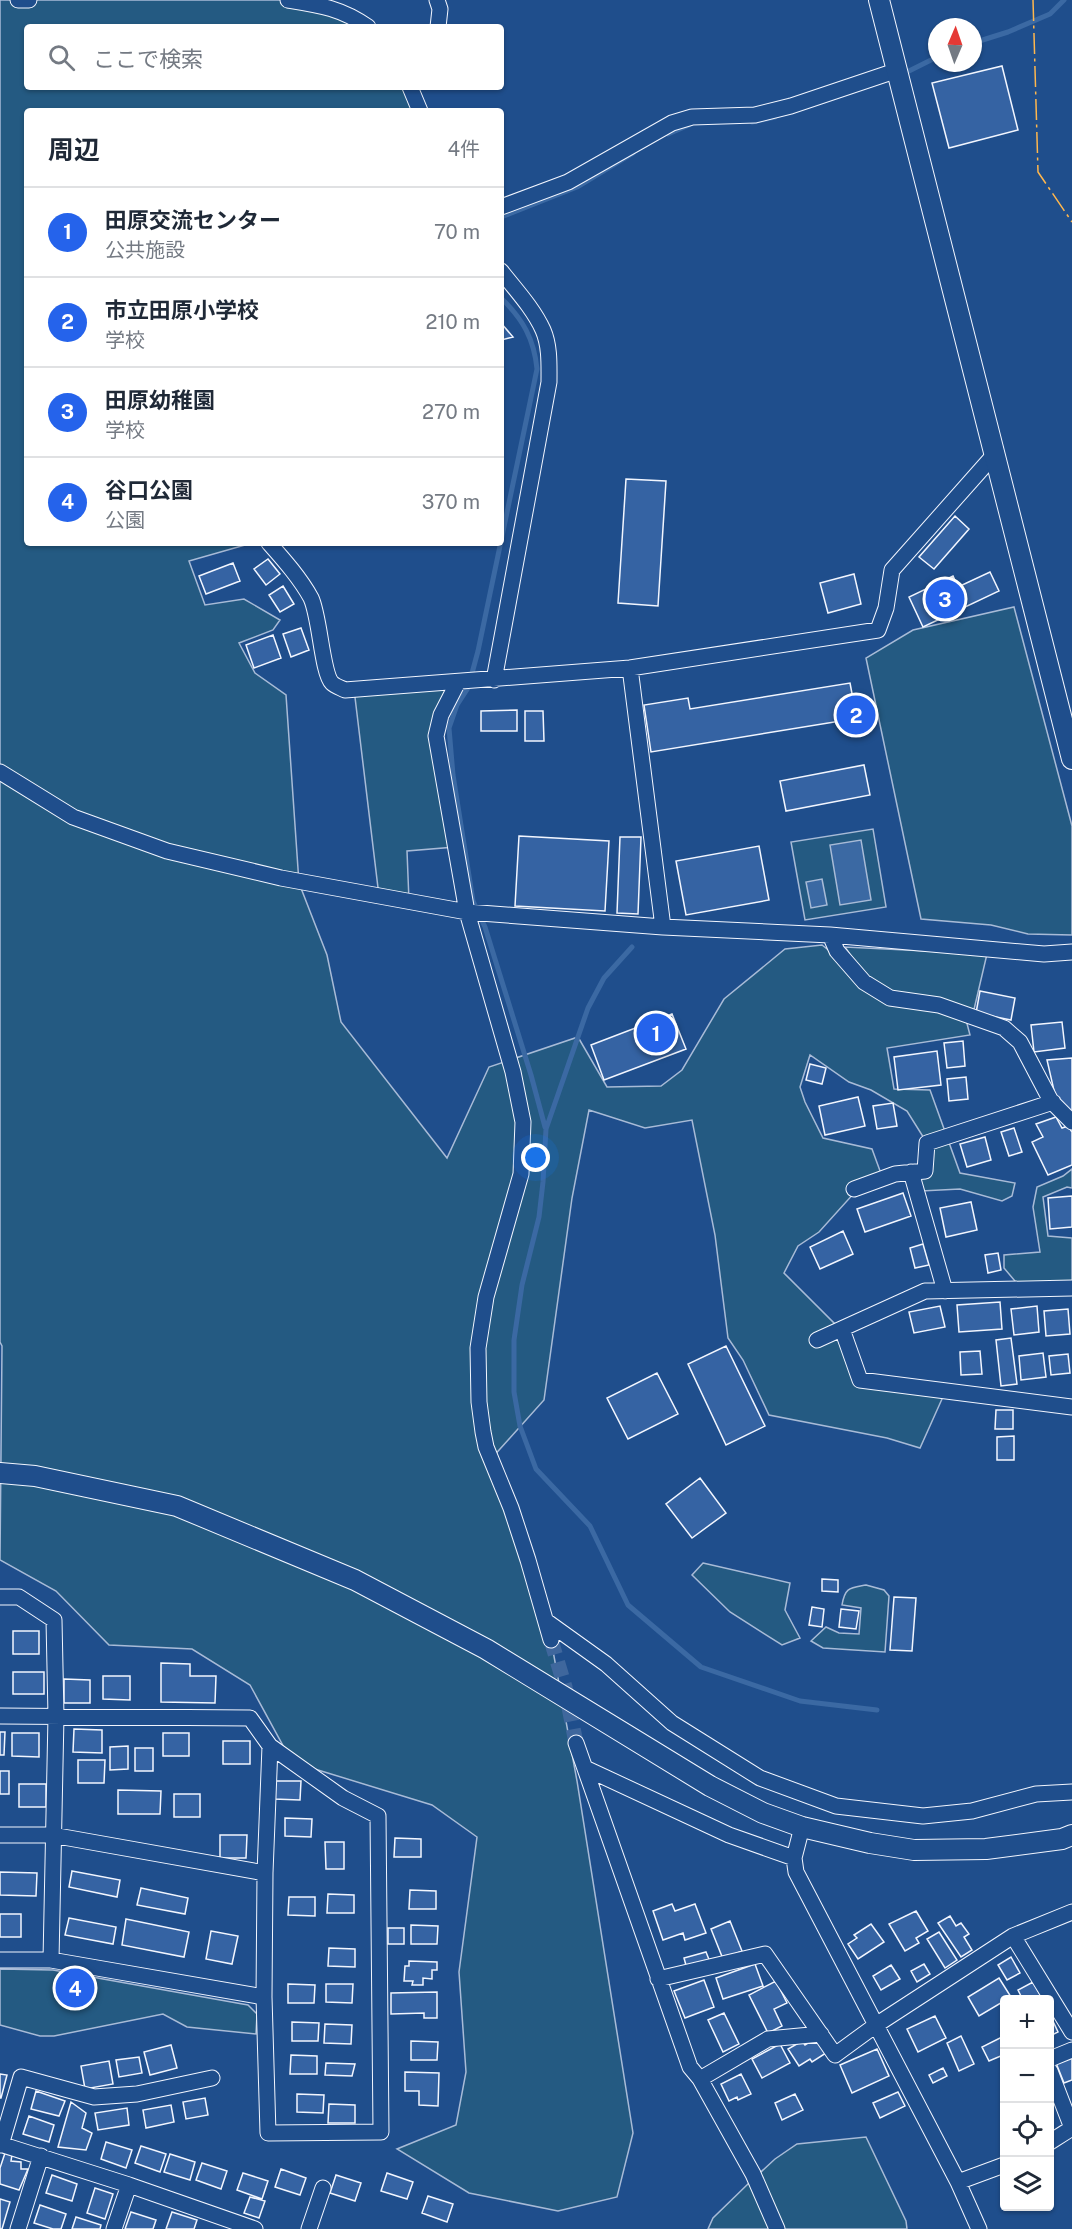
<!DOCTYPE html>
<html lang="ja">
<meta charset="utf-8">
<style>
:root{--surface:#fff;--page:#f6f6f7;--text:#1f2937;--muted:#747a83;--line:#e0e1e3;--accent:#2563eb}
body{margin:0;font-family:"Public Sans","Noto Sans JP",sans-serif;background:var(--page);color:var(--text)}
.controls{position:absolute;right:18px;bottom:18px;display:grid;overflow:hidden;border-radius:6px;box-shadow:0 2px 4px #0004}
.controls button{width:54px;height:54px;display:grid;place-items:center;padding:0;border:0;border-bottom:2px solid var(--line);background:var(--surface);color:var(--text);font:30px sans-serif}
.compass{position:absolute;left:928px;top:18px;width:54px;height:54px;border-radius:50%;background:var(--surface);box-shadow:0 2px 4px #0004;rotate:2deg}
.you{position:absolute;left:536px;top:1158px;width:21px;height:21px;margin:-15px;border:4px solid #fff;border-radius:50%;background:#1a73e8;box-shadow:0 0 0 9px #1a73e833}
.badge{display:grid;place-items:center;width:39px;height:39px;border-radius:50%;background:var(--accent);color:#fff;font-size:20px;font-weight:700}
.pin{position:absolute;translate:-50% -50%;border:3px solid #fff;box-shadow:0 2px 6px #0006}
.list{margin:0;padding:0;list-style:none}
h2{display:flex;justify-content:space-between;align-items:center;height:78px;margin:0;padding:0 24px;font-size:26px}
h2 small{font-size:20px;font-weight:400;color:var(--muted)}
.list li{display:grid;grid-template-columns:39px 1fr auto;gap:18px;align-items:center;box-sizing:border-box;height:90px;padding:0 24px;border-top:2px solid var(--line)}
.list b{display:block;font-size:22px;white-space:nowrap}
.list p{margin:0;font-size:20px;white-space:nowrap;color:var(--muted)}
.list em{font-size:20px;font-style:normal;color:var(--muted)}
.icon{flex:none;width:33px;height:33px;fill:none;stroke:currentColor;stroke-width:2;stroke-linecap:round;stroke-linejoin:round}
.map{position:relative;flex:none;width:1072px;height:2229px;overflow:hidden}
.search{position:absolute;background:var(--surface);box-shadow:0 2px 4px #0004;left:24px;top:24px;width:480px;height:66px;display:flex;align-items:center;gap:15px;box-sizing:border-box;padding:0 21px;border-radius:6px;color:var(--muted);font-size:22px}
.panel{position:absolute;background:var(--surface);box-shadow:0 2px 4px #0004;left:24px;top:108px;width:480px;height:438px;border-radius:6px}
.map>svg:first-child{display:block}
</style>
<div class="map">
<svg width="1072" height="2229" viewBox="0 0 1072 2229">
<rect width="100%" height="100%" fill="#1f4e8c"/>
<!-- green -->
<path fill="#245a82" stroke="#a8bbd7" stroke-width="1.5" d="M0,0H286L367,27H27V87H407L415,111H27V543H252L189,561L205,605L244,599L280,620L273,630L239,643L255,673L286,695L299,883L327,955L341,1022L447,1158L489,1067L578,1037L607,1087L661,1086L682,1070L724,999L785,949L822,945L869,982L845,947L987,954L972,1018L965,1016L970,1035L887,1048L894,1089L930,1090L960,1173L1015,1183L1012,1196L1002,1201L960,1189L921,1191L911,1172L925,1171L927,1143L907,1111L871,1090L849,1082L810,1055L800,1087L805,1102L823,1138L872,1149L883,1179L855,1192L819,1232L798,1246L784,1273L844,1333L860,1380L932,1389L942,1399L920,1448L887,1438L769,1415L743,1360L728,1338L715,1235L692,1120L645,1128L589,1110L572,1198L544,1400L491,1459L551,1640L577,1781L633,2133L617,2197L558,2211L469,2193L397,2149L456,2125L466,2072L459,1972L477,1837L432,1805L292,1762L250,1685L192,1649L109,1645L56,1591L0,1560L2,1346L0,1342Z
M1014,607L1072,826V935L1028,934L991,925L921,919L866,658L913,630Z
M354,689H455L437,729L455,847L407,851L409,901L379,896Z
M873,829L886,907L805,920L791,842Z
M1072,1169V1188L1067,1187L1043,1197L1048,1236L1072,1238V1288L1020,1287L1004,1268V1255L1040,1252L1033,1207L1037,1187L1063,1176Z
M703,1563L790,1583L785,1610L800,1638L782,1645L730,1612L692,1575Z
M866,1585L884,1590L889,1596L885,1652L823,1648L811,1641L826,1627L839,1633L859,1634L861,1608L842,1605C845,1587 850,1588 866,1585Z
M0,1969L53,1970L248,2005L257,2014L256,2034L187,2027L163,2014L54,2036H40L0,2025Z
M866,2137L906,2221L907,2229H708L713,2218L750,2182L775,2159L797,2144Z"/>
<!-- water -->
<path fill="#3b69a3" stroke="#a8bbd7" stroke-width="1.5" d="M861,840L871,900L840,905L830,845Z
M822,879L827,905L811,908L806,882Z"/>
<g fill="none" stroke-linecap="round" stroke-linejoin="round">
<!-- stream -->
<path stroke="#3b69a3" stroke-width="5" d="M973,43L1008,32L1050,14L1064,0
M903,74L937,57
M752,122L775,117
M668,134L689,125
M501,217L577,187L633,153
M501,298C523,319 534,339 537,369L478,651L468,688L457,705L449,728L453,775L473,901L485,927L531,1075L545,1127
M632,947L604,978L588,1008L546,1129L543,1182L539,1217L522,1285L514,1340V1392L520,1426L536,1469L590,1526L628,1605L701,1667L800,1701L877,1710"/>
</g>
<!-- building -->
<path fill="#3563a3" stroke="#f2f6ff" stroke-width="1.5" d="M1002,66L1018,130L949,148L932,83Z
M501,323L513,337L501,340Z
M626,479L666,481L658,606L618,603Z
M955,516L969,529L934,569L919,557Z
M268,559L280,574L266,585L254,569Z
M233,563L240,581L206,594L199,576Z
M990,572L999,591L923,627L909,597L953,576L958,587Z
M854,574L861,604L828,613L820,583Z
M283,586L294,604L280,612L269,595Z
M301,628L309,650L291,657L283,634Z
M273,635L281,658L254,668L246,645Z
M850,683L856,715L859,718L651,752L644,705L688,698L690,709Z
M517,710V731H481V711Z
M525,711H543L544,741H525Z
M864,765L870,795L786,811L780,781Z
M519,836L609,841L605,911L515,906Z
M620,837H641L638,914L617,913Z
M759,846L769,900L686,915L676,861Z
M980,991L1015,998L1011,1020L976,1013Z
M672,1014L686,1049L604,1080L591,1045Z
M1062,1022L1065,1048L1034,1052L1031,1025Z
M963,1041L965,1066L947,1068L944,1043Z
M937,1051L941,1085L898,1090L894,1057Z
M1072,1058V1113L1055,1095L1047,1060Z
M810,1064L826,1068L822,1084L806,1080Z
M966,1077L968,1099L949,1101L947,1079Z
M858,1097L865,1126L825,1135L819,1106Z
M893,1103L897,1126L877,1129L873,1106Z
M1056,1117L1062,1128L1068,1126L1072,1132V1165L1048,1175L1032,1142L1043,1137L1036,1124Z
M1014,1128L1022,1152L1009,1156L1001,1132Z
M985,1137L991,1160L967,1167L960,1144Z
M903,1193L911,1216L865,1232L857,1209Z
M1072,1196V1227L1050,1229L1048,1198Z
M971,1202L977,1230L946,1237L940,1208Z
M843,1231L853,1254L820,1269L810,1247Z
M923,1244L929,1265L915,1268L910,1248Z
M998,1253L1001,1270L988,1273L985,1255Z
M1000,1302L1002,1329L959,1332L957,1305Z
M940,1306L945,1327L914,1333L909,1312Z
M1037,1306L1039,1332L1014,1335L1011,1309Z
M1068,1309L1070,1334L1046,1336L1044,1311Z
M1011,1338L1017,1384L1001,1386L996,1340Z
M726,1346L765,1426L726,1445L688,1364Z
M980,1351L982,1374L961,1375L960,1352Z
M1043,1353L1046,1377L1021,1380L1019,1356Z
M1068,1354L1070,1373L1051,1375L1049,1356Z
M657,1373L678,1414L628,1439L607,1398Z
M996,1410H1013V1429H995Z
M1014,1436V1460H997V1437Z
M700,1478L726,1513L692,1538L666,1504Z
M822,1579L838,1580V1592L822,1591Z
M894,1597L916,1598L912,1651L890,1650Z
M812,1607L824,1609L822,1627L809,1625Z
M841,1609L859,1611L856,1629L839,1627Z
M13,1631H39V1654H13Z
M161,1663L190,1664V1676H216L215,1703L161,1702Z
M13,1672H44V1694H13Z
M103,1676H130V1700L103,1699Z
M64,1679L90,1680V1703H64Z
M74,1729L102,1730V1753L73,1752Z
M0,1732H5L4,1755H0Z
M12,1733H39V1757L12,1756Z
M163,1733H189V1756H163Z
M223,1741H250V1764H223Z
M128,1746V1769L110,1770V1747Z
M135,1748H153V1771H135Z
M78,1760H105L104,1783H78Z
M0,1771H9V1794H0Z
M274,1781H301L300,1800L274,1799Z
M19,1784H46V1807H19Z
M118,1790L161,1791L160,1814H118Z
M174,1794H200V1817H174Z
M285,1818L312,1819L311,1837L285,1836Z
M220,1835H247L246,1858H220Z
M395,1838L421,1839V1857H394Z
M325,1842H344V1869H326Z
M72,1871L120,1880L117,1897L69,1887Z
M0,1872L37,1873L36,1896L0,1895Z
M141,1888L188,1898L185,1914L137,1905Z
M410,1890L436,1891V1909H409Z
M328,1894L354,1895V1913H327Z
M289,1897H315V1916L288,1915Z
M672,1904L675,1911L695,1904L706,1933L685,1940L683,1933L663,1940L653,1911Z
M916,1911L928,1931L916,1938L919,1943L905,1951L889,1924Z
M0,1914H21V1937H0Z
M950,1916L956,1926L961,1923L969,1934L964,1937L972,1950L961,1957L938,1923Z
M69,1918L116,1927L113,1944L65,1935Z
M126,1919L189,1932L184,1957L122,1945Z
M730,1921L742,1951L723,1959L711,1929Z
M871,1924L884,1942L858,1959L848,1944L857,1938L854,1935Z
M411,1925L438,1926L437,1944H411Z
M388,1928H404V1944H388Z
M211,1931L238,1936L232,1964L206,1959Z
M939,1932L957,1960L945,1968L927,1939Z
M329,1948L355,1949V1967L328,1966Z
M706,1952L710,1962L687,1969L684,1958Z
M1011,1957L1020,1973L1007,1980L998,1965Z
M409,1961L437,1962V1970H432V1979L423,1978V1985H412L413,1981H404L405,1966H409Z
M755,1964L763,1986L723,1999L716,1978Z
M924,1964L930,1974L917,1982L911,1971Z
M891,1965L900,1979L881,1990L873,1976Z
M999,1978L1011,1997L979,2016L968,1997Z
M704,1980L714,2007L685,2018L674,1991Z
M776,1981L787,2003L774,2009L782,2026L768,2033L749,1995Z
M1033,1982L1043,2000H1023L1018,1990Z
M288,1984L315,1985L314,2003H288Z
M326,1984H353L352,2003L326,2002Z
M437,1992V2018H424V2013L391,2014V1993Z
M724,2013L739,2044L723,2052L708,2020Z
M1050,2015L1058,2032L1050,2036Z
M935,2016L946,2038L918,2052L907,2029Z
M292,2022L319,2023L318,2041H292Z
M325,2024L352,2025L351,2044L324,2043Z
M961,2036L974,2064L959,2071L947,2043Z
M1004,2036V2058L1003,2055L989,2061L982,2047Z
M816,2038L826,2053L812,2062L810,2059L799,2066L788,2049L802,2041L805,2045Z
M411,2041L438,2042L437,2060H411Z
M780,2044L790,2063L762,2078L752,2059Z
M171,2045L177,2068L150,2075L144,2052Z
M877,2049L889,2076L852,2093L840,2065Z
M291,2055L317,2056V2074H290Z
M1072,2056V2080L1064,2083L1056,2063Z
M139,2057L142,2073L119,2077L116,2060Z
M109,2061L113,2084L85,2089L81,2066Z
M326,2063L355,2064L352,2076L325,2075Z
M943,2068L947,2076L933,2083L929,2075Z
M405,2072L439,2073L438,2106L419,2105V2091H405Z
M0,2074L7,2075L1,2098H0Z
M741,2074L751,2094L738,2100L737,2097L729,2101L721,2084Z
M36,2091L65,2101L59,2116L31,2109Z
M898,2092L905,2106L880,2118L873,2103Z
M297,2094L324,2095L323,2113L297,2112Z
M795,2094L803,2110L782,2120L775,2103Z
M205,2098L208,2115L186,2119L183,2102Z
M71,2102L86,2113L82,2128L92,2133L86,2150L58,2147Z
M329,2104L355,2105V2123H328Z
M171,2105L174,2122L146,2128L143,2110Z
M127,2108L129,2125L98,2130L95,2113Z
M29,2116L54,2125L49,2142L23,2134Z
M106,2142L132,2150L126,2168L101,2159Z
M141,2146L166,2154L160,2172L135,2163Z
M5,2153L12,2155L11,2161L21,2162V2169H28L19,2190L0,2184V2168Z
M170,2154L195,2162L190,2180L164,2172Z
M202,2163L227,2171L221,2189L196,2180Z
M281,2169L306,2178L300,2195L275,2187Z
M243,2173L268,2181L262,2199L237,2190Z
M387,2173L413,2182L407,2199L381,2191Z
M52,2175L77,2184L72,2201L46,2193Z
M336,2175L361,2183L355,2201L330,2193Z
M95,2188L113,2194L105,2219L87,2213Z
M428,2196L453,2204L447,2222L422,2213Z
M250,2197L265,2201L259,2218L244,2213Z
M0,2199L10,2202L2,2229H0Z
M40,2205L66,2214L61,2229H53L34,2223Z
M131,2212L156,2220L153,2229H125Z
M172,2212L197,2220L194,2229H166Z
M76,2217L101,2225L100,2229H72Z"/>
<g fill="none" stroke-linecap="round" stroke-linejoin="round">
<!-- minor-tunnel -->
<path stroke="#3f679d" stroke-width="15" stroke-dasharray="15 8" stroke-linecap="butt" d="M551,1640L565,1687L576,1743"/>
<defs>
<path id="minor" d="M18,0H29
M288,0C319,5 341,8 368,27
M437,0L440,9L438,27
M410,87L420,111
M501,207L568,182L672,123L692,117L755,115L791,106L895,71
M269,543C284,560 300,578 311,598C320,617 322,673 332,683C335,686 341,688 345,690L630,668L878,630L886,608L892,570L994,455
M630,668L663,927
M494,680L549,382C549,365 550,346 543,330C533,308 515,289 501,271
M458,682L441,715L436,736L467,912L513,1072L523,1122L521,1174L486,1297L478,1348L479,1402L483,1432L486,1447L511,1508L528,1560L551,1640
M0,772L73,817L167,851L281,878L467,912L663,927L830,935L1044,954L1072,952
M830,935L837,951L864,982L890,998L939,1005L1004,1028L1020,1042L1051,1101L1072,1122
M911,1172L945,1291
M854,1189L895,1174L925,1171L927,1143L1053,1102
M842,1329L860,1380L1072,1407
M817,1340L925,1291L1072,1288
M0,1597H19L54,1620L56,1716L51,1960
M546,1621L606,1664L672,1723L760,1778L836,1806L923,1816L972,1811L1036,1794L1072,1792
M0,1716L250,1718L270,1746L343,1798L378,1816L381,2132L268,2133L264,1997L265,1873L270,1746
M576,1743L690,2067L700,2079L753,2174L777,2229
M585,1768L729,1835L794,1858
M802,1827L794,1858L796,1872L958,2182L979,2229
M0,1835H52L265,1873
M1013,1936L1072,2032
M0,1960H51L264,1997
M658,1979L765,1954L835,2055L876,2025L1013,1936L1072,1912
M1050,2059L1072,2050
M1050,2071L1072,2128
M700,2079L768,2039L821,2034
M1050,2142L1072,2128
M0,2144L129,2185L255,2229
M1,2145L21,2077L94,2097L137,2094L212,2078
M958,2182L1004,2165
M18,2229L41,2156
M114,2229L129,2185
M309,2229L323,2188"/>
<path id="tertiary" d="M879,0L1072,759
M0,1473L35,1476L177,1506L355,1580L486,1649L710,1786L763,1813L802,1827L870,1843L914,1850L986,1849L1062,1839L1072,1835"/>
</defs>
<!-- minor casing -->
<use href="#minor" stroke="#f2f6ff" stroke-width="17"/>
<!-- tertiary casing -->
<use href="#tertiary" stroke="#f2f6ff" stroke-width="22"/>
<!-- minor -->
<use href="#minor" stroke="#1f4e8c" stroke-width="15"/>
<!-- tertiary -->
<use href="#tertiary" stroke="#1f4e8c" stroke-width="20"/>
<!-- power -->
<path stroke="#ffb74d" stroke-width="1.5" stroke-dasharray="21 4.5 3 4.5" stroke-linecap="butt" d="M1033,0L1038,172L1072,222"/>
</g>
</svg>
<div class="controls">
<button>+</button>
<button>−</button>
<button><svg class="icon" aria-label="locate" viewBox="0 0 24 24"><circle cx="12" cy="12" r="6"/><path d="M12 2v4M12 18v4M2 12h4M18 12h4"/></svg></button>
<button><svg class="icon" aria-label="layers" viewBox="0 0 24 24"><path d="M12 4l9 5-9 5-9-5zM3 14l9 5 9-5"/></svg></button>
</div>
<svg class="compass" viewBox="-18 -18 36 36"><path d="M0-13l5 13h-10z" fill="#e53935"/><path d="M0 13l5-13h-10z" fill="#747a83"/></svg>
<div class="you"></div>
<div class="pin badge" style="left:656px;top:1033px">1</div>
<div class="pin badge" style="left:856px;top:715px">2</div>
<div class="pin badge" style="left:945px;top:599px">3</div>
<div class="pin badge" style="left:75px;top:1988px">4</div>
<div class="search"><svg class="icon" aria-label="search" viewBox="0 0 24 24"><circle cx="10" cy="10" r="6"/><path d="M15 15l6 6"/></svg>ここで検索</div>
<section class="panel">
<h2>周辺<small>4件</small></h2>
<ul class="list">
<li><span class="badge">1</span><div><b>田原交流センター</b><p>公共施設</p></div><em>70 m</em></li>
<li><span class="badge">2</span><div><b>市立田原小学校</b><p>学校</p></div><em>210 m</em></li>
<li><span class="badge">3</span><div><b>田原幼稚園</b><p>学校</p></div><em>270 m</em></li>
<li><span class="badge">4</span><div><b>谷口公園</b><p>公園</p></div><em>370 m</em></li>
</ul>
</section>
</div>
